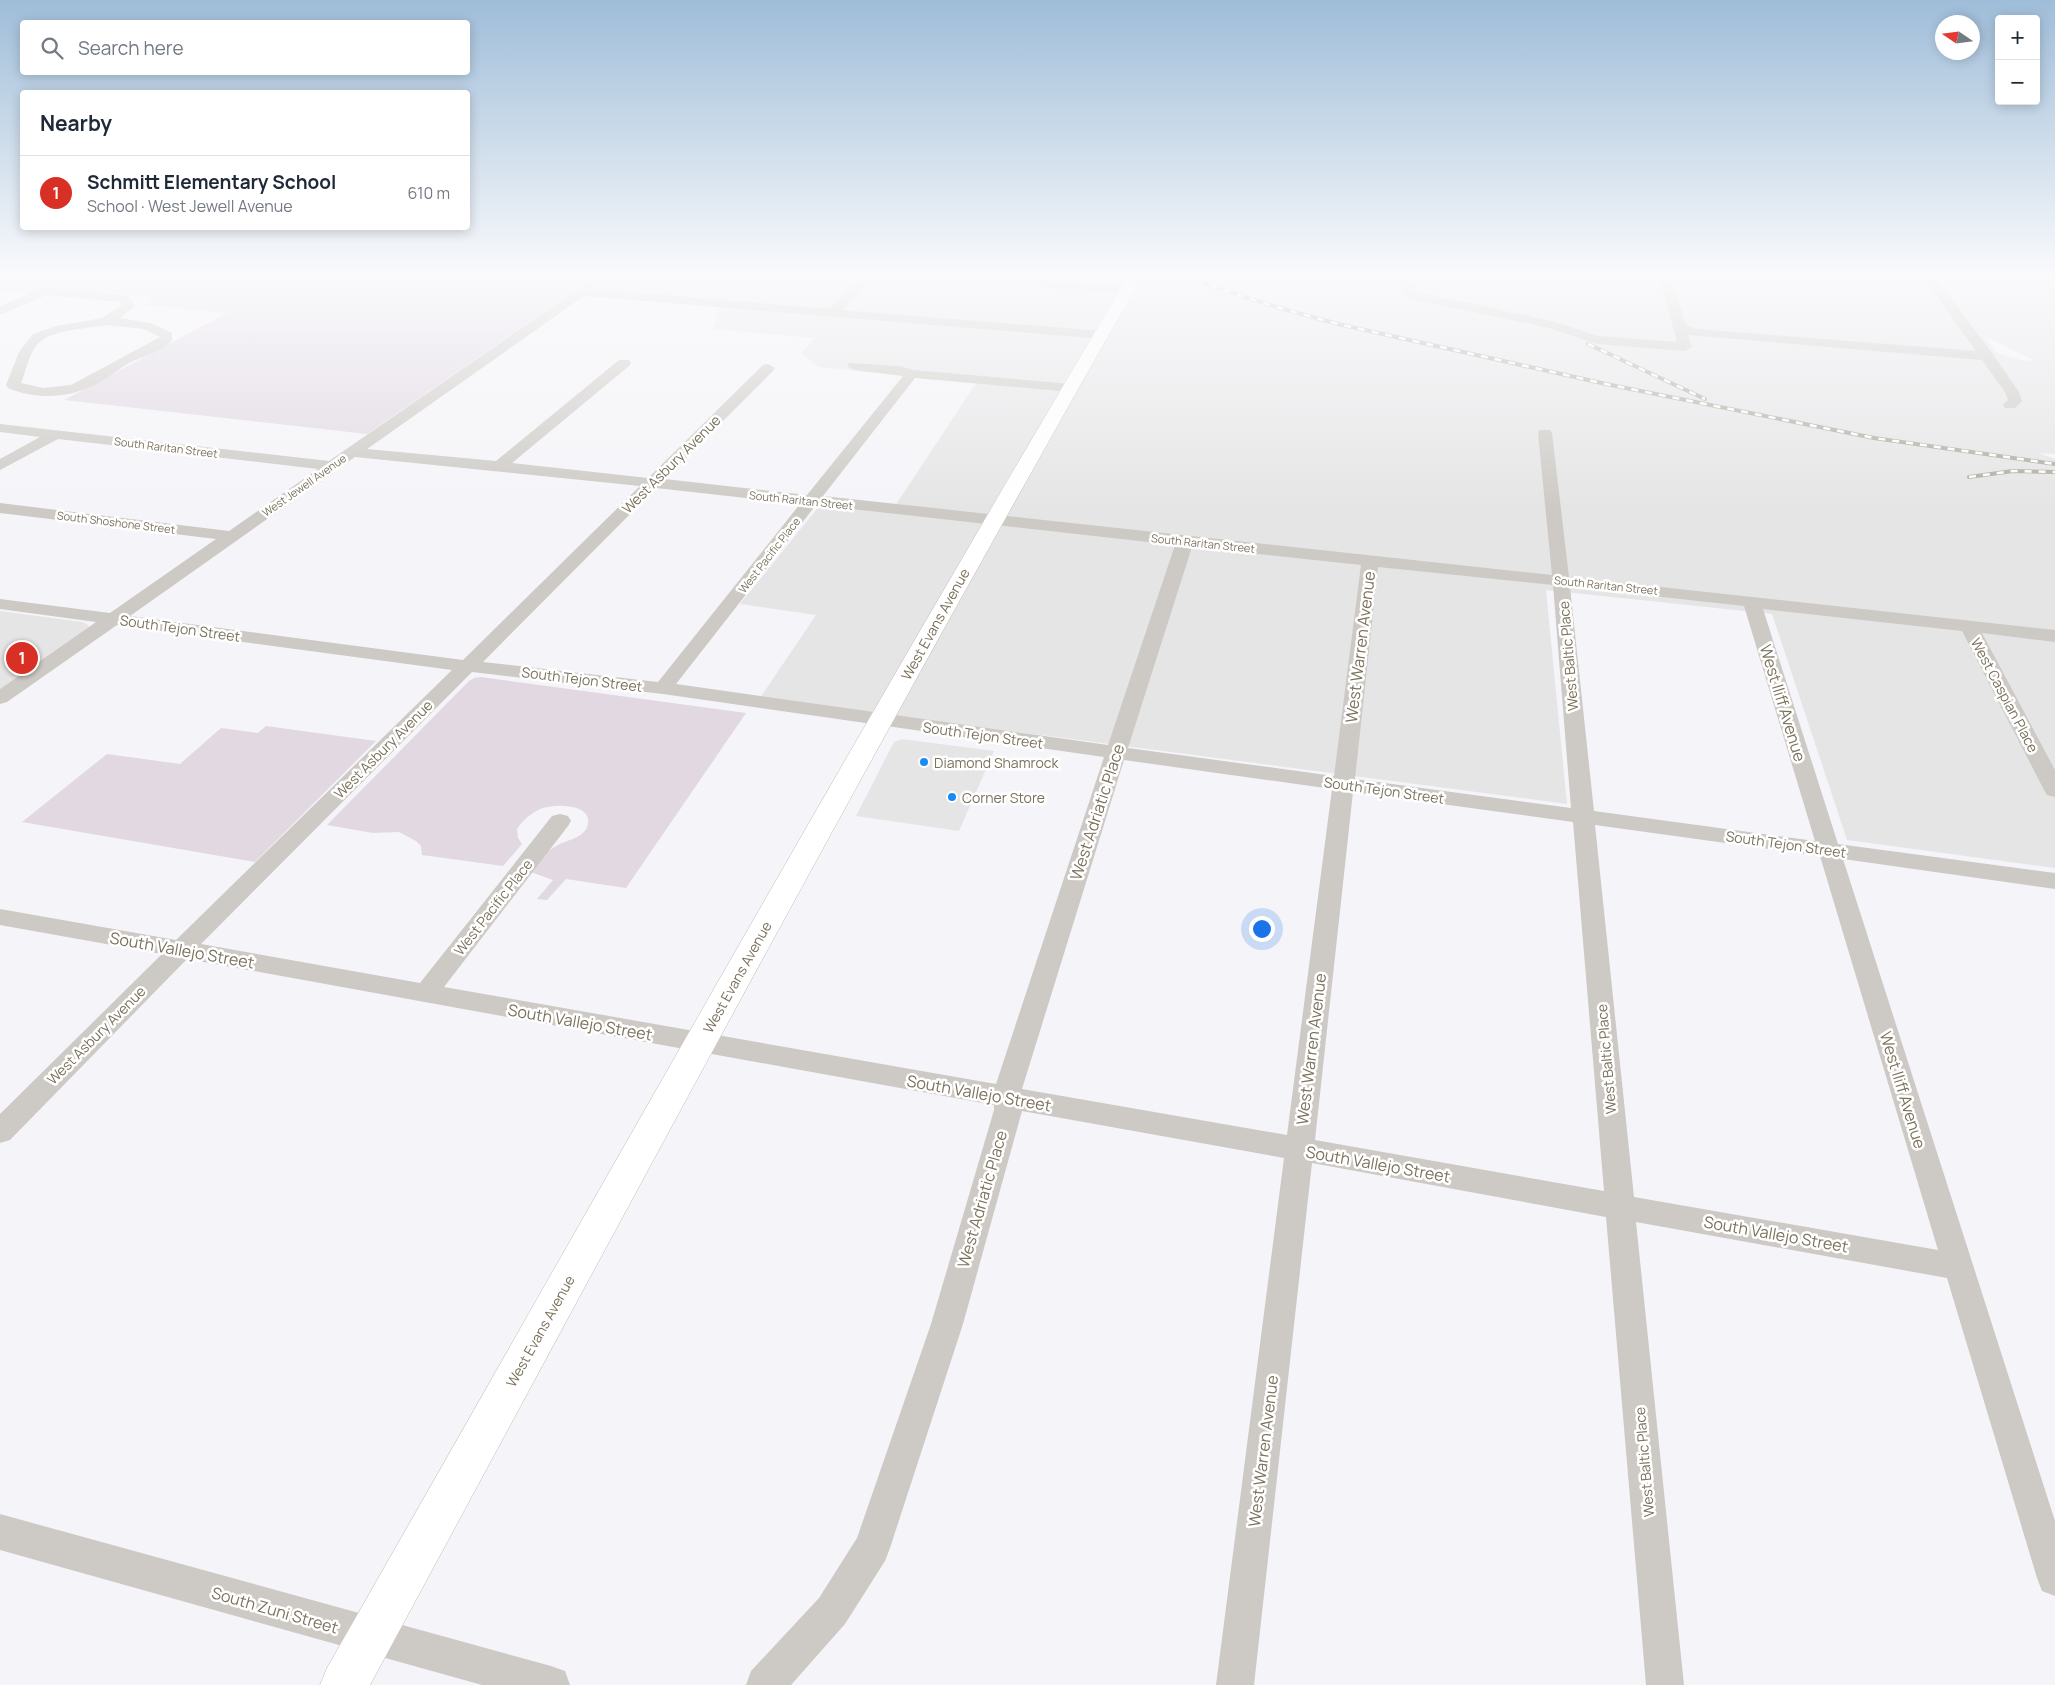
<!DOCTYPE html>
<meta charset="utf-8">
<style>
:root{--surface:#fff;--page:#f2f2f3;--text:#1f2937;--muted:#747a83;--line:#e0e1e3;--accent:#d93025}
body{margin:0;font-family:Manrope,sans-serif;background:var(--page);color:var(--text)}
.controls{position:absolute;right:15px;top:15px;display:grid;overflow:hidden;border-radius:5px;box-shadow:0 2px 12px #0003}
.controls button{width:45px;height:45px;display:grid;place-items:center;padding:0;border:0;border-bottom:1px solid var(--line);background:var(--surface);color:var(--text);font:25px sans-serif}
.compass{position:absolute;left:1935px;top:15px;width:45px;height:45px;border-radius:50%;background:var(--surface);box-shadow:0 2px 12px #0003;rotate:283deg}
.you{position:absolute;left:1261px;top:928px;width:18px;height:18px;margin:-12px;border:4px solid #fff;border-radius:50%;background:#1a73e8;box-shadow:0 0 0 8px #1a73e833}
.badge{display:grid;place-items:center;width:32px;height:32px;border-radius:50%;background:var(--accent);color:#fff;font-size:16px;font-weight:700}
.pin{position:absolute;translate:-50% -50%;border:2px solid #fff;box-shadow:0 1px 5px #0006}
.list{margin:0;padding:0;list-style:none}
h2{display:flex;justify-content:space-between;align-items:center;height:65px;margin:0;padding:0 20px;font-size:21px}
h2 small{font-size:16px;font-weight:400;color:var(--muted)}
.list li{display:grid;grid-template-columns:32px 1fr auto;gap:15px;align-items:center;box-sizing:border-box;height:75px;padding:0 20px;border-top:1px solid var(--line)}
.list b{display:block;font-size:19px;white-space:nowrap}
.list p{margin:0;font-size:16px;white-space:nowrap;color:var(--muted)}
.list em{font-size:16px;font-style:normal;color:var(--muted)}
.icon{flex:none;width:28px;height:28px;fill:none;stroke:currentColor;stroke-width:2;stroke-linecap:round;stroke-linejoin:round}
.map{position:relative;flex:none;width:2055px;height:1685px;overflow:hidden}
.search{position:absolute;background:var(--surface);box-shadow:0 2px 12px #0003;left:20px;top:20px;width:450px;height:55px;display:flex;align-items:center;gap:12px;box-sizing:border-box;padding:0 18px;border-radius:5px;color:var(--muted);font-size:19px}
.panel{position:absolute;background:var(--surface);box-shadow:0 2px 12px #0003;left:20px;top:90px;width:450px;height:140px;border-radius:5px}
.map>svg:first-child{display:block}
</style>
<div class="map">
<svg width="2055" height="1685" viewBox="0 0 2055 1685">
<rect width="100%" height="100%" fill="#f5f4f8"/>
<!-- built -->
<path fill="#e6e5e6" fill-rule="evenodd" d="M618,273H2055V454L2039,453L2055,459V868L1847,840L1772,614L1546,590L1567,804L760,698L816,615L740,604L825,499L895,506L976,383L819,367L801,353L815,338L713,329L720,302L593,291ZM1984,336H1985L2034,360L2025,361L1997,353Z
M0,611L82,622L87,624L89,627L0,689Z
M902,739L994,751L959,831L856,816L894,742Z"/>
<!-- green -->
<path fill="#e1d8e2" d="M0,273H600L367,434L64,400L227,313L143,305L152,301L149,296L46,288L31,294L0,291Z
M481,677L746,713L626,888L566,879L547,900L537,899L553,880L531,872C539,862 546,850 558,845C567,840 583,838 587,827C596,803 553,803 540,809C530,814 523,820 517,829L518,838L522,844L503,866L422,855L421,846L416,841L399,832L373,833L327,825L469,681L474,678Z
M266,726L376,741L255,862L22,822L107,754L180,764L221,728L258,733Z"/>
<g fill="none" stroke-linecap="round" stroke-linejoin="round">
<defs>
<path id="major" d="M1130,273H1144C878,739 625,1213 370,1685H320L327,1668C593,1202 856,734 1130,273Z"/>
</defs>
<!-- major casing -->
<use href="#major" stroke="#bfbcb5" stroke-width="1"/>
<!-- minor -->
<path fill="#cdcac5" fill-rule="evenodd" d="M601,273H615L593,289L829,309L865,273H878L842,310L1102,331L1108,335L1102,339L584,296L367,449L496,461L619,360H629L631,363L629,366L512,463L648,478L763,365L768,364L775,368L773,371L665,479L807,495L903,376L854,370L847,366L849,363L899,366L913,370L1071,384L1078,388L1076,391L1071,392L915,378L823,496L1552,575L1538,433L1540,430H1550L1552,433L1569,577L2055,630V642L1982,633L2055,770V797L2047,795L2044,790L1962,631L1763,609L1838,844L2055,873V889L1843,859L2055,1521V1596L2042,1591L2037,1578L1947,1278L1636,1222L1684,1685H1646L1606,1217L1312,1163L1254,1685H1216L1284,1158L1022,1111L963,1324L890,1548L885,1561L845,1624L791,1685H746L751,1671L819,1598L857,1538L931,1324L994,1110V1105L187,959L10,1140L0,1143V1114L162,954L0,925V909L176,940L452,670L117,625L7,702L0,704V689L96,622L0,609V599L110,613L216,539L0,513V503L229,531L318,469L58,439L0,470V459L40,437L0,432V424L329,461ZM355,457L640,486L463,660L130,616ZM656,488L800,504L658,682L483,662ZM816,505L1175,545L1108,745L676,684ZM1192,547L1361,565L1334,776L1128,748ZM1378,567L1553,585L1571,808L1355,779ZM1570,587L1744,606L1815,841L1594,811ZM472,672L663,694L1104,757L996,1084L444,987L568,826L571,821L568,816L560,814L552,816L420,983L201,944ZM1124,760L1332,789L1287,1135L1022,1089ZM1353,792L1573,822L1604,1191L1315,1140ZM1595,825L1820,856L1938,1250L1634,1197Z
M902,273H953L1126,286L1132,290L1126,294L908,276Z
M1345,273H1372L1416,280L1418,283L1413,291L1552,321L1598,336L1677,342L1658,273H1670L1686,325L1696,329L1976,351L1920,273H1932L1992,353L2019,392L2022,401L2015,408H2005L2003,405L2008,400L2005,392L1982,360L1688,335L1692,347L1685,351L1597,344L1549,328L1415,300L1405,297L1400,290L1404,285L1351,276Z
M46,287L128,296L135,306L120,318L151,323L172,333V340C164,351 144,356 131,362C121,367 112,375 102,381C73,398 39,401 8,388L6,385L19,352L33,334L56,326L102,318L122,305L120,302L47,295L0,315V306ZM107,325L143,329L160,337L71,385L43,388L21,383C26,371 28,357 36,346C48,329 87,329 107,325Z
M0,1514L551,1666L565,1671L570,1685H482L0,1550Z"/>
<!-- major -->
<use href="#major" fill="#fff" fill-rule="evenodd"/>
<defs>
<path id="rail" d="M1170,273L1283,309L1338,324L1606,384L1874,438L2055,464
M1588,344L1705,399
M1969,477L2013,471L2055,472"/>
</defs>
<!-- rail casing -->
<use href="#rail" stroke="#afaba1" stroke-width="4"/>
<!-- rail -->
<use href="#rail" stroke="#fff" stroke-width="2.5" stroke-dasharray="7" stroke-linecap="butt"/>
</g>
<!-- sky -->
<linearGradient id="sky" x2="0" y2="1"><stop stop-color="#9fbdd9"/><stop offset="0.54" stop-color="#fafafc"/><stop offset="1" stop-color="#fafafc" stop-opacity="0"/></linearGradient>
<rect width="2055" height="509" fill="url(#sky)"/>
<!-- markers -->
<g fill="#188bf4" stroke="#fff" stroke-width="2">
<circle cx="924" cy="762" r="5"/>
<circle cx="952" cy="797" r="5"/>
</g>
<g text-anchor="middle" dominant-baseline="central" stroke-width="5" stroke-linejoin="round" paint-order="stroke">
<!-- far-street labels -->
<g font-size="11" fill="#7c725c" stroke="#fff">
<text transform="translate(166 447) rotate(7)">South Raritan Street</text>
<text transform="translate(304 485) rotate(-35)">West Jewell Avenue</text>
<text transform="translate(801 500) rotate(6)">South Raritan Street</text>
<text transform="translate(116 522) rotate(7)">South Shoshone Street</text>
<text transform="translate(1203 543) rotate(6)">South Raritan Street</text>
<text transform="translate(769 555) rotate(-52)">West Pacific Place</text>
<text transform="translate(1606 585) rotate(6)">South Raritan Street</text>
</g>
<!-- street labels -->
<g font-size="14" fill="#7c725c" stroke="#fff">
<text transform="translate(671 464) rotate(-45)">West Asbury Avenue</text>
<text transform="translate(935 624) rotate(-61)">West Evans Avenue</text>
<text transform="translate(180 628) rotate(8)">South Tejon Street</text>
<text transform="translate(1568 656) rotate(-95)">West Baltic Place</text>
<text transform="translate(582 679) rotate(7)">South Tejon Street</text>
<text transform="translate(2005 695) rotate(62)">West Caspian Place</text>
<text transform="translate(983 735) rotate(8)">South Tejon Street</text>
<text transform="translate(383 749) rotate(-45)">West Asbury Avenue</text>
<text transform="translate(1384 790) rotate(8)">South Tejon Street</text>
<text transform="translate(1786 844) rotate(8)">South Tejon Street</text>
<text transform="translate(493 907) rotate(-52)">West Pacific Place</text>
<text transform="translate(737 977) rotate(-61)">West Evans Avenue</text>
<text transform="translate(96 1035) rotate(-45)">West Asbury Avenue</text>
<text transform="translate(1606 1059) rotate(-95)">West Baltic Place</text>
<text transform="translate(540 1331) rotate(-61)">West Evans Avenue</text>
<text transform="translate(1644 1462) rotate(-95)">West Baltic Place</text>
</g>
<!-- poi labels -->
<g font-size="14" fill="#7c725c" stroke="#fff" text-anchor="start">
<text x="934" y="762">Diamond Shamrock</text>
<text x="962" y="797">Corner Store</text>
</g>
<!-- near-street labels -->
<g font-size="16" fill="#7c725c" stroke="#fff">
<text transform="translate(1360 647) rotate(-83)">West Warren Avenue</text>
<text transform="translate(1783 703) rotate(73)">West Iliff Avenue</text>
<text transform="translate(1097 812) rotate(-72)">West Adriatic Place</text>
<text transform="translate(182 950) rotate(10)">South Vallejo Street</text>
<text transform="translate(580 1022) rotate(10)">South Vallejo Street</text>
<text transform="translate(1311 1049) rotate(-83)">West Warren Avenue</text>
<text transform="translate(1903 1090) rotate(73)">West Iliff Avenue</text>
<text transform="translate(979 1093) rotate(10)">South Vallejo Street</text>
<text transform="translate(1378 1164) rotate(10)">South Vallejo Street</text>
<text transform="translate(982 1199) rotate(-74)">West Adriatic Place</text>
<text transform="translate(1776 1234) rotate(10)">South Vallejo Street</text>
<text transform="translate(1263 1451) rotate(-83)">West Warren Avenue</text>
<text transform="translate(275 1610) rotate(16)">South Zuni Street</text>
</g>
</g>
</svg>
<div class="controls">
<button>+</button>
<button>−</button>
</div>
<svg class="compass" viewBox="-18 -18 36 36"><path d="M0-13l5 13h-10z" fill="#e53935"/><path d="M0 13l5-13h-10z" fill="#747a83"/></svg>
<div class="you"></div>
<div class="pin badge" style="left:22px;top:658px">1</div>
<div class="search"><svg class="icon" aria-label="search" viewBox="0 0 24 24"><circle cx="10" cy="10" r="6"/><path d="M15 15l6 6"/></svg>Search here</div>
<section class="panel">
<h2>Nearby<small></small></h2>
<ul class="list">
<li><span class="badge">1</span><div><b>Schmitt Elementary School</b><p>School · West Jewell Avenue</p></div><em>610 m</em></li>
</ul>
</section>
</div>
